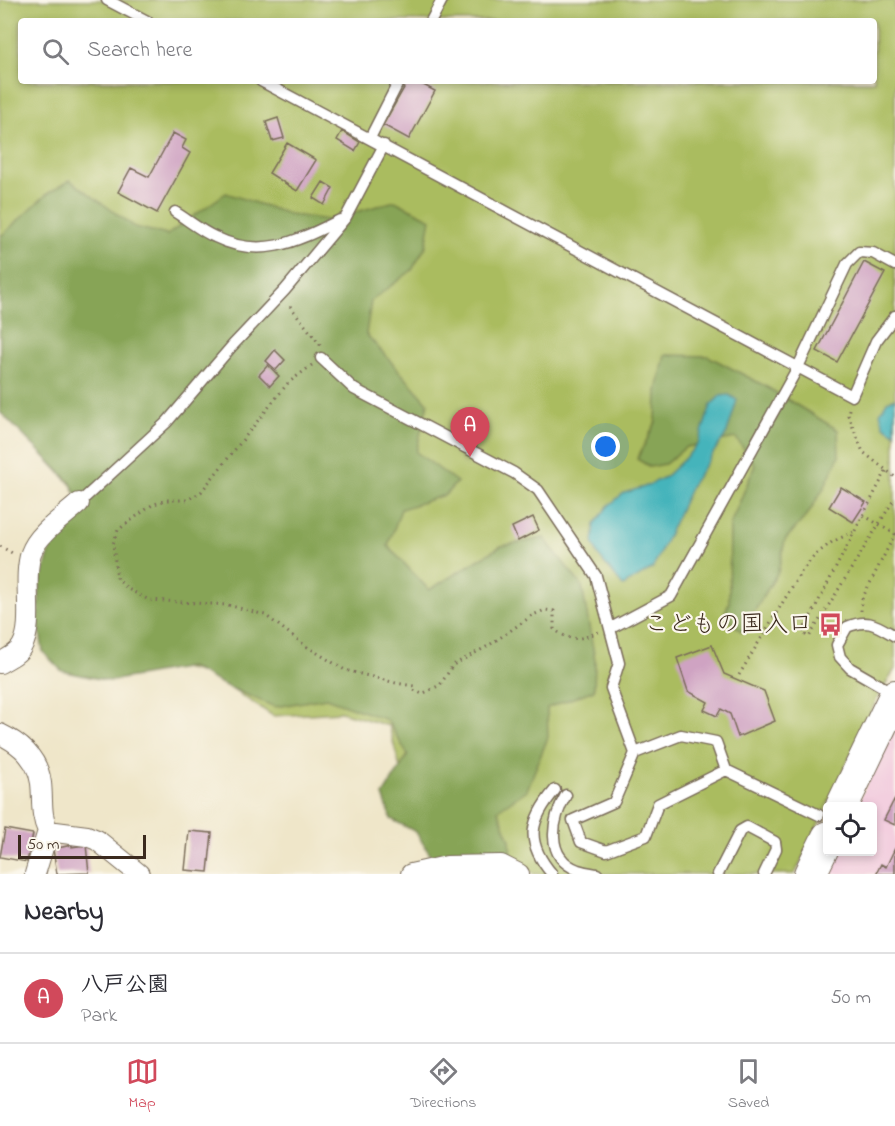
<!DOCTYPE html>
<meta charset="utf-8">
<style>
:root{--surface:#fff;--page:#f7f7f7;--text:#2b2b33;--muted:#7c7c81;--line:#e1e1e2;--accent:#d1495b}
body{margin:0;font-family:"Indie Flower","Klee One",sans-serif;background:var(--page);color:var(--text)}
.controls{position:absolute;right:18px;bottom:18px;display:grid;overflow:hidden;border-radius:6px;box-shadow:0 3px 9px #0003}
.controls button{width:54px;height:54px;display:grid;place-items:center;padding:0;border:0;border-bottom:2px solid var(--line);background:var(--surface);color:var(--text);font:30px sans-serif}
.scale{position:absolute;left:18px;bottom:15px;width:128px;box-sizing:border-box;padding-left:6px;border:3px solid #3b2a1e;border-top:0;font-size:16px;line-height:21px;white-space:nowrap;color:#3b2a1e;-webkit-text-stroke:4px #fbf7ec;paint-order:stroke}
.you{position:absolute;left:606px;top:447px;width:21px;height:21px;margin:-15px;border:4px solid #fff;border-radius:50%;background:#1a73e8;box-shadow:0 0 0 9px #1a73e833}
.badge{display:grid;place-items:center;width:39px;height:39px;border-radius:50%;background:var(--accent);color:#fff;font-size:20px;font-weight:700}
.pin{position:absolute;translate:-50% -50px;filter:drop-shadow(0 2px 3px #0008)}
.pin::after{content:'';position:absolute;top:32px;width:21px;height:18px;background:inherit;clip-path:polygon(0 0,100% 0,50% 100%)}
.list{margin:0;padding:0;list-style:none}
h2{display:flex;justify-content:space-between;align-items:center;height:78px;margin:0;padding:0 24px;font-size:26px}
h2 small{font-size:20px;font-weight:400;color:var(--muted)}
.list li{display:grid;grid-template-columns:39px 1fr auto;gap:18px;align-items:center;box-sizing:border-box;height:90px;padding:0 24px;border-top:2px solid var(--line)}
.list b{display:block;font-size:22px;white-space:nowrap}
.list p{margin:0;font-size:20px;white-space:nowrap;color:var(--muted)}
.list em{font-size:20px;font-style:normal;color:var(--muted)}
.icon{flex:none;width:33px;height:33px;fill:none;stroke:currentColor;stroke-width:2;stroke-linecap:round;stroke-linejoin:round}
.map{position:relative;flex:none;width:895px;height:874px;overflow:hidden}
.search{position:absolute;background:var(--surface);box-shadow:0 3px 9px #0003;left:18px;right:18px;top:18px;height:66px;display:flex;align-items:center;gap:15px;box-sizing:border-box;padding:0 21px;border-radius:6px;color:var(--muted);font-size:22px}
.sheet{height:168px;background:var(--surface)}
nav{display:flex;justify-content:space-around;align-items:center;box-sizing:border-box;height:84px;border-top:2px solid var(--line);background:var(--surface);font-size:16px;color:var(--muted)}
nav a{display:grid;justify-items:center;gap:3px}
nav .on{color:var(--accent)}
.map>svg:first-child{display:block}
</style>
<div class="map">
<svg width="895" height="874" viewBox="0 0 895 874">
<rect width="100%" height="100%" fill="#fbf7ec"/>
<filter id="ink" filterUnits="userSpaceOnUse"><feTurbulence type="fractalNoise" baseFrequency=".0167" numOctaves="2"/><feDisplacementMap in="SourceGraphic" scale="12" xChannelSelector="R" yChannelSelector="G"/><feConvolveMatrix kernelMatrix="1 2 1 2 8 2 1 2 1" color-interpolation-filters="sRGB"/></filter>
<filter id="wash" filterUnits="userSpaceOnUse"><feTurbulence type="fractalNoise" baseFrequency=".008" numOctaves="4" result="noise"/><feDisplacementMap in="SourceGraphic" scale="24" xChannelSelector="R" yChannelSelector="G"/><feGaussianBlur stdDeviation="1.35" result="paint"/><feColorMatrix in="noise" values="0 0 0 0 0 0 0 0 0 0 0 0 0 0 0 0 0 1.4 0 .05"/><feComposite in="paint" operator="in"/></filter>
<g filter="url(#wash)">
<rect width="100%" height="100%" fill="#efe6c9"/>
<!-- built -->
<path fill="#f3cfdf" d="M895,727V874H828L839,852H872V806H856Z"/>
<!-- green -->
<path fill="#aabc5f" stroke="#72733e" stroke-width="1.5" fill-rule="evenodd" d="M0,0H895V669L877,699L795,874H534L405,787L389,726L341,712L273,716L209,674L135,657L89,504L0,409ZM21,21H874V81H21Z"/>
<!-- forest -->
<path fill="#87a456" stroke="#61673a" stroke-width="1.5" d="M70,180L135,227L167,235L226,193L292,215L328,220L395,201L431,219L426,246L412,270L371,301L366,334L428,403L416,452L457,482L445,495L401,509L388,546L429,590L501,546L544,538L582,586L595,660L594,690L547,708L548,737L527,790L498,810L510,840L511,874H442L416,832L391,819L383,795L408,755L387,720L326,698L275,707L226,686L190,667L109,681L62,671L43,652L38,619L40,583L57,529L79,500L70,482L0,412V237L47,194Z
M665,355L708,356L765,386L838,430L839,456L824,488L808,514L785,540L778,572L742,632L724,615L729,602L730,525L755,465L736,438L686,447L665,464L650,467L637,459L656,422L657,391Z"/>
<!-- water -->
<path fill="#44b4bb" stroke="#406f6c" stroke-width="1.5" d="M729,395L737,400L727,433L692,484L653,568L623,586L598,555L593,543L595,524L608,506L624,493L644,487L665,477L683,460L698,444L711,405L720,396Z
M895,398V433L884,426L880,413L887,401Z"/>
<g id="blocks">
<!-- building -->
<path fill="#cfa3c2" d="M408,81H416L435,91L409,139L383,125Z
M278,118L284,138L272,141L266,122Z
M342,131L360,142L355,151L337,140Z
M173,133L186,140L182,148L190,153L157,213L118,192L131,168L149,177Z
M287,143L316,160L297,191L269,173Z
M323,182L333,188L324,205L313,198Z
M864,262L885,273L837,362L817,351Z
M275,350L285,360L276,370L266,361Z
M268,365L279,376L270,386L259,375Z
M841,487L866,502L853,522L829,507Z
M533,517L539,530L518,541L512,527Z
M712,645L724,674L764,691L775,721L738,737L730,714L721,709L717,716L704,710L708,702L688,691L677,658Z
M895,798V825L884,820Z
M5,829L33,834L27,862L0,857Z
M189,831L212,833L208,872L185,870Z
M72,845V847L86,845L89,873L57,874L53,849Z
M895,848V874H876L881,864L886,867Z"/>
</g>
</g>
<g filter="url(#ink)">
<use href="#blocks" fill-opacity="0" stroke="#7a6c5a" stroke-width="1.5"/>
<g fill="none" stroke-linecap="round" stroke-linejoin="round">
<defs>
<path id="service" d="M107,0L147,21
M431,21L442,0
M261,81L852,396L876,341L895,316
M370,138L399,81
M175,212C188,220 201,231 215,237C262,260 297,241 340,220
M321,358L354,389L514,473L538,490L596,576L619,663L611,688L635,753
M79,503L167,422L232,346L285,290L346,217L384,145
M611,628L671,596L798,367L847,264L859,252L873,253L895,265
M895,694L850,668L840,657L837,645L847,627C868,618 876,625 895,636
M726,770L716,742L681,735L635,753L614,802L573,820L581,842L606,851L646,836L658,804L726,770L819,815
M566,795C552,819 544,857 578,870C584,872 591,873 597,874
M552,874C525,842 529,821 555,790
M718,874L740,831L747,827L775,842L776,849L764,874"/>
<path id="minor" d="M0,663C8,658 18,654 22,646C35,624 22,580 31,553C38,533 64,517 79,503
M0,734C21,744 38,759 41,783C43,800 40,814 48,831L35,874
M48,831L87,836L97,840L139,874
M411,874L447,866L501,865L519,874"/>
<path id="primary" d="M842,806L895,696
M810,874L828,837"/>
</defs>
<!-- service casing -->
<use href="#service" stroke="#7a6c5a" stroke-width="13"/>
<!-- minor casing -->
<use href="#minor" stroke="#7a6c5a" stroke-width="22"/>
<!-- primary casing -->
<use href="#primary" stroke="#7a6c5a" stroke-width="34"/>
<!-- path -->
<path stroke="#7a6c5a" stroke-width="3" stroke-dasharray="1.5 4.5" stroke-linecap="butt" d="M290,306L321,346
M312,365L288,383L201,492L187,500H166L152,505L118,530L113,544L117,579L128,589L149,600L228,605L265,615L306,646L345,670L396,683L414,686V690L422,694L440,685L453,665L488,646L533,615L545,610L554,611V629C572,643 579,639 599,632
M849,409L848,415L863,452L895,477
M886,471L802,633L809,637L895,498
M0,546L14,554
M861,611L862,599L895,534L863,515
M739,675L801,572L815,555L832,542L853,532"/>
<!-- service -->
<use href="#service" stroke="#fff" stroke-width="10"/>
<!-- minor -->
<use href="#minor" stroke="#fff" stroke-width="20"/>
<!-- primary -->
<use href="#primary" stroke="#fff" stroke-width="32"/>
</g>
</g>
<!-- icons -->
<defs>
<symbol id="bus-bare" viewBox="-9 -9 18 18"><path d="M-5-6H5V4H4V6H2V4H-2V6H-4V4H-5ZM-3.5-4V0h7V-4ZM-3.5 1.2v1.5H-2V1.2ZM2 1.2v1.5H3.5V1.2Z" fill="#d1495b" stroke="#fbf7ec" stroke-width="2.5" paint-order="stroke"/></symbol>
</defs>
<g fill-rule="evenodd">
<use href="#bus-bare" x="814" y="608" width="33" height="33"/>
</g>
<g text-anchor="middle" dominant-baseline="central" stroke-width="4.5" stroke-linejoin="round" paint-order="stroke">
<!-- poi labels -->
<g font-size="24" fill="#3b2a1e" stroke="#fbf7ec" text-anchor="end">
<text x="812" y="625">こどもの国入口</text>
</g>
</g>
</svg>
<div class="controls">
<button><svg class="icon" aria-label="locate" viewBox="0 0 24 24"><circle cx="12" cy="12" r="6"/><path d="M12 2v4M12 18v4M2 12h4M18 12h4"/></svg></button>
</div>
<div class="scale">50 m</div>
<div class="you"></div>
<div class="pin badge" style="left:470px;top:457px">A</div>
<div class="search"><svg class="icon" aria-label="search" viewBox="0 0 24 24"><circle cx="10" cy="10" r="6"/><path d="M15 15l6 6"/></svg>Search here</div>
</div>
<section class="sheet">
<h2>Nearby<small></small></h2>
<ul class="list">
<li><span class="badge">A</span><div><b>八戸公園</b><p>Park</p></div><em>50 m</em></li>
</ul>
</section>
<nav>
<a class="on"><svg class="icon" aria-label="map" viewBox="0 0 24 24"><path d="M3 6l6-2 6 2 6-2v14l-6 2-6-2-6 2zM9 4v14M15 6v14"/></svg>Map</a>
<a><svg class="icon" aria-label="directions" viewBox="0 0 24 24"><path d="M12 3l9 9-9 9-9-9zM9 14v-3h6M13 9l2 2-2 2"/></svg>Directions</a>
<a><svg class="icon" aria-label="saved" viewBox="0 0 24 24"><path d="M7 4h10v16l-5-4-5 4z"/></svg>Saved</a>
</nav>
